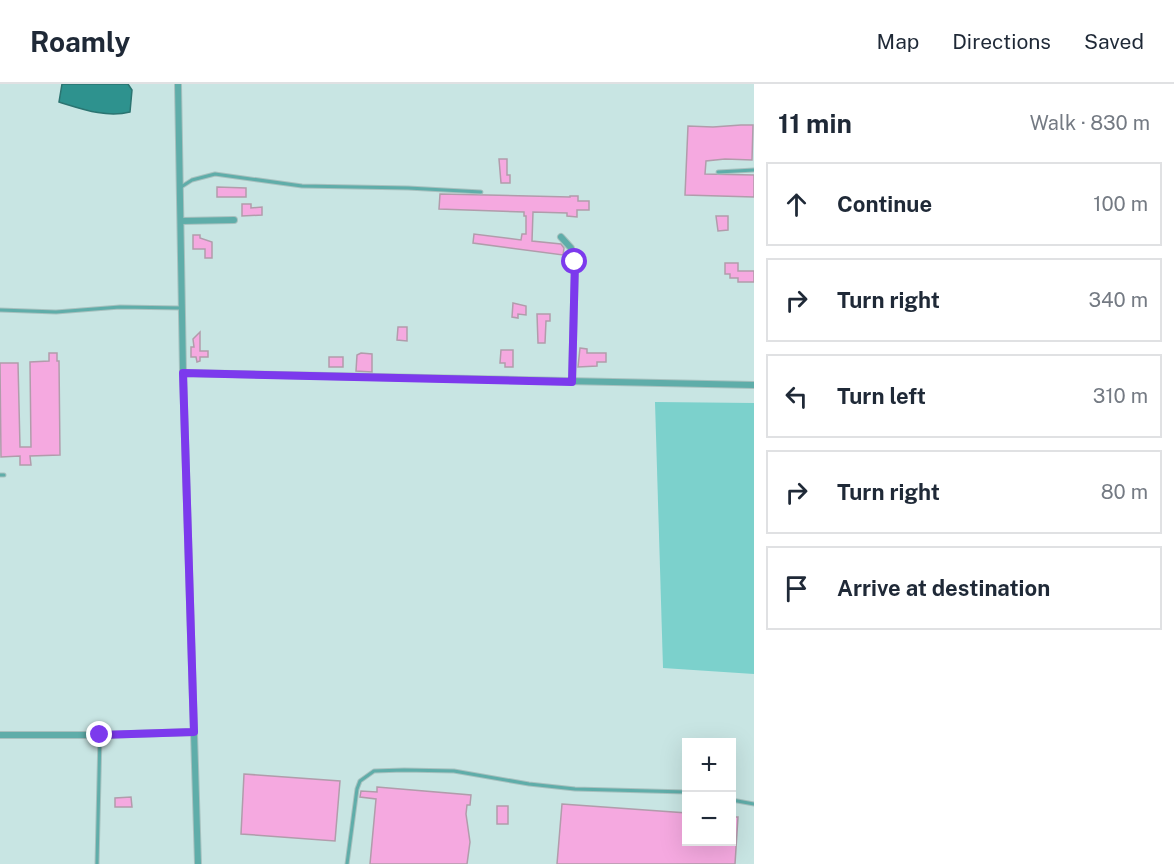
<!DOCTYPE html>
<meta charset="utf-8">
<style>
:root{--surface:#fff;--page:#f6f6f7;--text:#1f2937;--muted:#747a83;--line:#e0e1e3}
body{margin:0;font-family:"Public Sans",sans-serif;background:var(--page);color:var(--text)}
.controls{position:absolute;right:18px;bottom:18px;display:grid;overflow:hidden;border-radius:0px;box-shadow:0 6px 24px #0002}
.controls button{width:54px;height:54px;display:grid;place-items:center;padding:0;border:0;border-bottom:2px solid var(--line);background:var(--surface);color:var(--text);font:30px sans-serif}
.stop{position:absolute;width:18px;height:18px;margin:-14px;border:4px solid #7c3aed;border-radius:50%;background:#fff}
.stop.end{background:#7c3aed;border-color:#fff;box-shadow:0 2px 6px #0008}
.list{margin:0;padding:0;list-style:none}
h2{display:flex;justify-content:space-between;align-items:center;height:78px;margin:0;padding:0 24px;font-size:26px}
h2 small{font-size:20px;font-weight:400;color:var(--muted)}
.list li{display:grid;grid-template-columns:39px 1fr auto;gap:18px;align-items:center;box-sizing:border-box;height:84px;margin:0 12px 12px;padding:0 12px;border:2px solid var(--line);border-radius:0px}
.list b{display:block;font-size:22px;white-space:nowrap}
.list em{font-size:20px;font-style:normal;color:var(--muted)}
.icon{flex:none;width:33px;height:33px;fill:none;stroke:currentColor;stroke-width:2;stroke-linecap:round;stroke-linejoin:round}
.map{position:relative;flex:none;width:754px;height:780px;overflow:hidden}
header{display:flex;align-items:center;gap:36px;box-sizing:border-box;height:84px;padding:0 30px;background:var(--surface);border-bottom:2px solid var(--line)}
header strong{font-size:28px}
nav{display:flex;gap:33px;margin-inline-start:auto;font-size:21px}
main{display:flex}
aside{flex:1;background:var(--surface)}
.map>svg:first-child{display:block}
</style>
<header>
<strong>Roamly</strong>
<nav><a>Map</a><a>Directions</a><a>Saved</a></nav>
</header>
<main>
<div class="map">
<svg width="754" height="780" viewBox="0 0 754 780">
<rect width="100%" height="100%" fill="#c8e5e3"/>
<!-- green -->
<path fill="#7cd1cc" d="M655,318L754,319V590L663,584Z"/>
<!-- water -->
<path fill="#2e928e" stroke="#2b7471" stroke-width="1.5" d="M62,0H128L132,6L130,28C106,34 82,25 59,18Z"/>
<!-- building -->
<path fill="#f5a9e0" stroke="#b19cab" stroke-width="1.5" d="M741,41H753L752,76L725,75L706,77L705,90L754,91V113L685,111L688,42L713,43Z
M499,75H507V91H510V99H501Z
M217,103L246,104V113H217Z
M440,110L570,113V112H578V117H589V126H577V133L567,132V129L533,128L532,157L561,160L564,164L563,171L473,159L474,150L521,156L522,150H526V132H524V128L439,125Z
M242,120H251V124L262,123V131L242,132Z
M716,132H728V146L718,147Z
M193,151H200V154L212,158V174H205V165H193Z
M725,179H738V187H754V198H738V194H730V190H725Z
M513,219L526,222V231L518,230V234L512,233Z
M537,230H550V237H546L545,259H538Z
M398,243H407V257L397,256Z
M200,248V267H208V273H200V277L197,278L196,273H191V263H194L193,255Z
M580,264L587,265V269H606V278H597V282L578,283Z
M501,266H513V283H505V279H500Z
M49,269H57V277H59L60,371L30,372L31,381H20V372L1,373L0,279H18L20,363H31L30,278L49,277Z
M361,269L372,270V288L356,287L357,271Z
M329,273H343V283H329Z
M244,690L340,697L335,757L241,750Z
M377,703L471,711L470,721H467L466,730L470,758L467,780H370L376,715L360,713L361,707L377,708Z
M131,713L132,723H115V714Z
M562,720L687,729V758H732V733H738L735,780H557Z
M497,722H508V740H497Z"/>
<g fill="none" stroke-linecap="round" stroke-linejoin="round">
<defs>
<path id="lane" d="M718,88L754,86
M181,103L192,96L215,90L302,102L408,104L481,108
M0,226L56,228L120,223L181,224
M0,391H4
M732,716L754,720
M97,780L100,651
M347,780L357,705L360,697L374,687L404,686L454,687L529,700L575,705L686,708"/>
<path id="street" d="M178,0L183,289L198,780
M181,137L234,136
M561,153L571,164L575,178L572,298
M183,289L754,301
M0,651H100L193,648"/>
</defs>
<!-- lane casing -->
<use href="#lane" stroke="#a7c1bf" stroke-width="5"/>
<!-- street casing -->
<use href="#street" stroke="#a7c1bf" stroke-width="8"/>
<!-- lane -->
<use href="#lane" stroke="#5fada9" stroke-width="3"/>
<!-- street -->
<use href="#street" stroke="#5fada9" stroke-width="6"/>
</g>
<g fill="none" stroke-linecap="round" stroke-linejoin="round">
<!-- route -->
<path stroke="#7c3aed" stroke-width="8" d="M100,651L194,648L183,289L572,298L575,178"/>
</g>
</svg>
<div class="controls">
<button>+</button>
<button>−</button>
</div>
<div class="stop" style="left:575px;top:178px"></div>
<div class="stop end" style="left:100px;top:651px"></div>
</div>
<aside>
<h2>11 min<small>Walk · 830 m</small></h2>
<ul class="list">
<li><svg class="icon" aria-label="ahead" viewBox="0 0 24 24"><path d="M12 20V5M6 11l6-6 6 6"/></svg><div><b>Continue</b></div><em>100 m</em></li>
<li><svg class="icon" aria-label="right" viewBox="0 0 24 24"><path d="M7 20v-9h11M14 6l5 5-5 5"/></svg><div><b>Turn right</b></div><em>340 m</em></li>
<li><svg class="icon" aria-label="left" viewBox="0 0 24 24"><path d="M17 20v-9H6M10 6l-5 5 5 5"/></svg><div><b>Turn left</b></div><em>310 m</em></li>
<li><svg class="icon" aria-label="right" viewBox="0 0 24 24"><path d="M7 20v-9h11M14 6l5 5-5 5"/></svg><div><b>Turn right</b></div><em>80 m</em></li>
<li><svg class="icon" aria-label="arrive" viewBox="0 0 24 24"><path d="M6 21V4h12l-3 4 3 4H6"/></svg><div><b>Arrive at destination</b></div></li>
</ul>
</aside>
</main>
